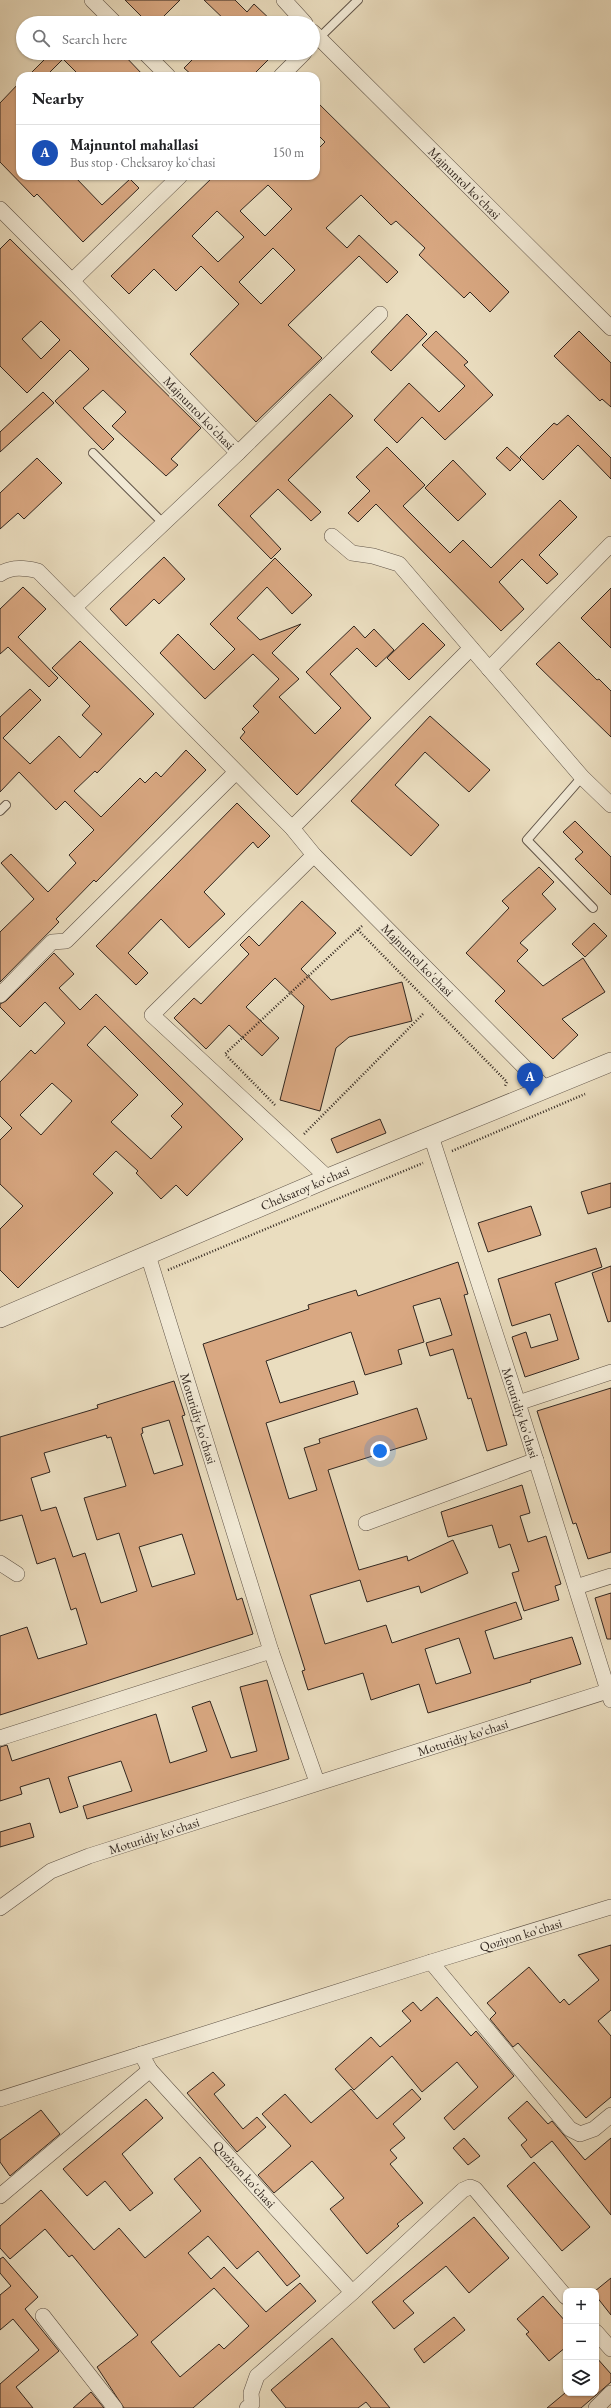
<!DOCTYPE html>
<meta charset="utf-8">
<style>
:root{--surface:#fff;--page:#f6f6f6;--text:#202124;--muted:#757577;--line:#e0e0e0;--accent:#8f2418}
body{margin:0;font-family:"EB Garamond",serif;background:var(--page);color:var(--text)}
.controls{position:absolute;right:12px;bottom:12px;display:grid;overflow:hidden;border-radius:8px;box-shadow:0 1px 3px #0004}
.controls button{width:36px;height:36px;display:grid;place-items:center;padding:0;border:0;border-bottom:1px solid var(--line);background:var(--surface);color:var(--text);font:20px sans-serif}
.you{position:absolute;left:380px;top:1451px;width:14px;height:14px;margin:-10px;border:3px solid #fff;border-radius:50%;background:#1a73e8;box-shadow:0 0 0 6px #1a73e833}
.badge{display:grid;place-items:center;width:26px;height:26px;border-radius:50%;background:var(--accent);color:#fff;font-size:13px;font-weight:700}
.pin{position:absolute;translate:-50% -33px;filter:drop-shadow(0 1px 2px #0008)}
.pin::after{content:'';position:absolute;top:21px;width:14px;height:12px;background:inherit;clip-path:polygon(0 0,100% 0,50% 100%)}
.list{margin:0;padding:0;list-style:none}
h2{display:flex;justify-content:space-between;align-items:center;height:52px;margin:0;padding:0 16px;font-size:17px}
h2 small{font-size:13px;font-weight:400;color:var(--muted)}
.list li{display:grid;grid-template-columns:26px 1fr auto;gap:12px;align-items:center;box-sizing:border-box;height:56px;padding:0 16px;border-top:1px solid var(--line)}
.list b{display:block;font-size:15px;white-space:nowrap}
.list p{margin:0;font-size:13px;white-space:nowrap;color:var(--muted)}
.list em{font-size:13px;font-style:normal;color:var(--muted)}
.icon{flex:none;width:22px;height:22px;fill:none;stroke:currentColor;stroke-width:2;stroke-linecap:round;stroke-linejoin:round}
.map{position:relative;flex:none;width:611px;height:2408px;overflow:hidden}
.search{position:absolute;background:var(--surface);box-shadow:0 1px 3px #0004;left:16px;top:16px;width:304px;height:44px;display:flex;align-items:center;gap:10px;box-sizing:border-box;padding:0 14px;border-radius:22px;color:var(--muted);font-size:15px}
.panel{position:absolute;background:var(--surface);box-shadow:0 1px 3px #0004;left:16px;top:72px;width:304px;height:108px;border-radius:12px}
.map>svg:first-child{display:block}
</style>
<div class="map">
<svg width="611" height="2408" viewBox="0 0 611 2408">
<rect width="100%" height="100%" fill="#eaddbf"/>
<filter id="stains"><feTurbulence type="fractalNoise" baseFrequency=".005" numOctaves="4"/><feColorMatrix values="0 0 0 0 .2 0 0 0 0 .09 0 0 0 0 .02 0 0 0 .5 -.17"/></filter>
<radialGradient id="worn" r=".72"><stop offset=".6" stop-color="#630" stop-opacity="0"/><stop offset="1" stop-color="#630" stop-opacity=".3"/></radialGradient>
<!-- building -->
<path fill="#d9a882" stroke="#322720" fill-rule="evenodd" d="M125,0H180L157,23H148Z
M204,0H235L247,12L254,4L274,23H228Z
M51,53H122L144,76H80L63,59L46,76H28Z
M199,53H275L252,76H193L184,68Z
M20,82V176H74L102,205L130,179L139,188L83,242L37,194L34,197L0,162V103Z
M316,101L509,292L490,312L470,292L464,298L419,255L425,248L396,221L391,225L361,195L326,228L347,248L359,235L398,272L387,283L359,256L288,325L322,358L256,422L190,354L239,304L201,266L176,291L154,269L129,294L111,276L214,176H316V151L325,142L316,133ZM268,185L292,209L265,236L240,211ZM217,211L244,237L218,262L192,236ZM273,248L295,270L261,304L239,282Z
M10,239L201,428L171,459L178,465L166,476L112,426L126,412L103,390L83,408L114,439L103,450L55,401L89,369L70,350L27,393L0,366V249ZM41,321L60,340L41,359L22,339Z
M407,314L427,334L391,371L371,352Z
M436,331L468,362L464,365L493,395L445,440L422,417L397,443L374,420L409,383L439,412L465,386L422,345Z
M579,331L611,363V407L602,399L600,401L554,356Z
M43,392L54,403L0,452V432Z
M330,394L353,416L288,480L321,512L311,521L278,489L250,516L281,549L271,559L218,505Z
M568,415L611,458V479L578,445L543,480L520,457L554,423L557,425Z
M387,447L425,485L403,506L450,553L463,540L491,568L560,500L577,517L539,555L558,574L547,584L522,559L499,582L524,609L501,631L376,504L358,522L348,513L370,491L356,477Z
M507,447L521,460L510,471L496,458Z
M37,458L62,483L24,519L18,513L0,529V493Z
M453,460L486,494L458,521L425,488Z
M164,557L185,579L159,604L154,599L126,626L110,609Z
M275,558L312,595L292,614L267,587L237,618L260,640L301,624L272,653L299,679L279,697L315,734L341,708L306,672L354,626L365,638L374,629L394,650L376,667L357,648L330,674L371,718L297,795L240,738L245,732L242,729L259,712L253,706L279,679L253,654L205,699L160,653L178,634L214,670L235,649L210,624Z
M23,587L46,609L18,637L58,678L49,687L8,647L0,654V609Z
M611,588V648L581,618Z
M423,623L445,645L409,680L387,658Z
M80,641L154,714L97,773L95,771L74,791L101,817L140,778L145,783L156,772L161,777L186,750L206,770L96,882L94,880L56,919L59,922L0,982V932L34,899L1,863L11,854L48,892L76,863L69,855L94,830L65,801L56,810L19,772L0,792V717L30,689L41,700L3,738L30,764L59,736L80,758L102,734L82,715L90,706L52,668Z
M559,642L597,680L599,679L611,691V737L536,664Z
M430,716L490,770L469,792L425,752L395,785L439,825L411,856L351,801Z
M237,803L270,836L258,848L253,842L204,892L225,914L189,948L161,919L128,953L148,973L136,985L96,946Z
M575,821L611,857V895L575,859L583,852L563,832Z
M539,867L554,882L542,894L556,909L520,943L528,950L517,961L543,986L583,958L605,992L562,1019L578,1035L553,1059L495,1001L505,991L466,953L509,908L502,901Z
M302,901L336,933L301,969L331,1000L402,982L412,1021L349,1037L336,1048L320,1111L280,1100L304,1006L275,978L246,1007L279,1038L262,1056L229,1025L206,1049L174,1018L194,998L201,1004L249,954L240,945L249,936L259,946Z
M594,923L607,936L585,957L572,944Z
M54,953L74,974L59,988L80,1010L96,994L243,1139L187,1196L176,1185L161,1199L136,1173L138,1171L116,1151L93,1174L113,1193L18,1288L0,1270V1229L23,1206L0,1184V1140L12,1128L0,1116V1082L31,1050L35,1054L65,1023L45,1002L20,1027L0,1007V1004L6,1001ZM105,1026L183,1104L171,1116L182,1127L151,1159L111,1122L138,1095L87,1045ZM52,1083L72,1101L41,1135L20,1115Z
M380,1119L386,1133L337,1153L331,1139Z
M611,1183V1207L588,1214L581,1192Z
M531,1206L541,1235L488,1252L478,1223Z
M596,1248L602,1267L555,1283L579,1359L525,1377L512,1337L526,1332L531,1348L558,1340L550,1314L512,1326L498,1279Z
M458,1262L468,1294L464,1295L507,1445L487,1451L471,1398L468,1399L453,1349L430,1356L426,1343L452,1335L440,1298L413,1306L424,1342L398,1350L402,1364L365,1375L351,1332L266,1361L280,1403L354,1381L358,1394L266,1423L289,1499L317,1490L304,1448L320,1443L319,1439L417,1408L427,1439L328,1470L359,1570L407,1556L408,1561L453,1540L468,1573L421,1593L419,1586L367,1602L360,1580L310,1595L325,1644L386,1625L392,1643L516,1602L522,1619L485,1631L494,1659L572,1637L581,1664L530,1680L531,1682L428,1713L419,1684L371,1700L363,1673L308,1690L302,1671L305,1670L203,1344L309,1309L308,1305L356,1290L358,1296ZM459,1638L471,1673L436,1684L425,1649Z
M611,1266V1321L608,1322L592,1273Z
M174,1381L185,1415L182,1416L237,1600L242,1598L253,1634L0,1715V1636L27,1627L38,1659L87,1644L76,1608L71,1610L55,1558L37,1564L22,1515L0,1521V1437L98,1408L97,1405ZM169,1420L183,1465L154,1474L141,1434L143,1433L142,1428ZM106,1435L107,1438L111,1437L126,1486L84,1498L97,1540L119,1533L137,1591L101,1603L85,1553L73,1557L56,1507L41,1511L31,1478L50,1472L44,1453ZM182,1534L195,1574L152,1587L139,1547Z
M611,1388V1552L588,1559L576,1523L573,1524L537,1411Z
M522,1485L530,1513L520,1516L528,1542L546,1536L561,1584L555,1586L559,1600L524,1611L512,1573L519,1571L510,1544L499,1548L492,1525L448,1537L441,1512Z
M611,1593V1639H607L595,1598Z
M267,1680L289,1759L87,1819L83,1806L132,1791L121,1761L68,1777L78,1807L60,1813L49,1778L20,1787L22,1794L0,1801V1747L7,1745L12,1761L156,1714L170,1763L207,1751L192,1707L210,1701L231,1758L257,1751L240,1687Z
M30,1823L34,1837L0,1847V1832Z
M611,1945V2010L598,2021L611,2036V2097L586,2118L518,2043L513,2047L490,2019L496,2013L487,2003L529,1967L560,2003L564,1999L569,2005L599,1980L578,1955Z
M437,1997L471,2036L476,2031L514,2076L454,2130L444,2118L478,2087L457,2062L422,2092L392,2056L354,2090L335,2069L371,2037L380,2047L411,2021L402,2011L413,2002L421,2011Z
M213,2072L225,2085L214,2094L243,2129L257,2117L266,2127L237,2152L187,2093Z
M351,2089L377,2119L412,2089L421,2099L393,2124L405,2138L390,2150L397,2158L390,2164L423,2203L397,2224L399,2226L367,2254L330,2209L344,2198L312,2161L274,2193L258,2175L291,2146L262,2114L285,2094L311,2123Z
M146,2099L163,2118L122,2154L153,2193L130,2211L105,2181L87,2196L63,2169Z
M527,2101L548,2124L552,2121L585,2160L611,2138V2215L552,2141L531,2158L521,2145L527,2140L508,2118Z
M41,2110L60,2134L10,2176L0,2162V2140Z
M464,2138L480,2156L468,2165L453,2148Z
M200,2157L300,2276L287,2286L258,2251L237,2269L208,2236L188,2253L211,2279L224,2267L266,2312L300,2283L316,2301L193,2408H124L97,2367L138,2335L72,2255L69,2257L45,2229L10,2259L0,2248V2226L41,2190L94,2250L119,2228L145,2258L201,2211L174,2179ZM214,2288L249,2326L224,2349L219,2344L180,2377L151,2342Z
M534,2162L590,2227L562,2251L507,2186Z
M474,2217L509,2258L469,2293L446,2266L403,2301L414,2313L394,2329L372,2302Z
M3,2257L38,2297L25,2309L59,2351L16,2387L33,2408H0V2384L39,2350L13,2319L0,2330V2295L11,2286L0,2273V2259Z
M611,2278V2315L596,2296L595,2291Z
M543,2296L566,2322V2347L549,2361L526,2334L529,2332L517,2319Z
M454,2317L465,2330L424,2363L414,2349Z
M332,2338L367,2380L390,2408H371L366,2402L358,2408H286L271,2390Z
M596,2357L611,2374V2382L581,2408H547L565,2393H596Z
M91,2392L104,2408H73Z"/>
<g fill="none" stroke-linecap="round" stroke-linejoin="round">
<defs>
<path id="service" d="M319,38L358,0
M93,453L163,523
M582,777L527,840L593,908
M0,811L6,805"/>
<g id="minor">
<path d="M92,0L115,23"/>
<path d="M284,0L305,23"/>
<path id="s1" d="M313,32L611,328"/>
<path d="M145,53L168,76"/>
<path d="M281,76L304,53"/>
<path d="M0,209L72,281"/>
<path d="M238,453L380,314"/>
<path d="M332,536L352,553L373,556L399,564L582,777L611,805"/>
<path id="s2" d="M0,574C12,566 25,568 38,571L292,828L314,855L546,1089"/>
<path d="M75,607L238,453L72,281L180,176"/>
<path d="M489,669L611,544"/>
<path d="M292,828L471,648"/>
<path d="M314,855L152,1015L328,1178"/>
<path d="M0,995L52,942L66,941L236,772"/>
<path id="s3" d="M431,1136L518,1403L611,1700"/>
<path id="s4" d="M148,1255L271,1651L317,1782"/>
<path d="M518,1403L611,1372"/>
<path d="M366,1523L536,1460"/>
<path d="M0,1563L17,1574"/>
<path d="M576,1587L611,1576"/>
<path d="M0,1738L271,1651"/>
<path id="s5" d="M0,1908L51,1871L89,1856L611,1690"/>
<path d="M431,1962L570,2129L580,2134L594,2129L611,2115"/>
<path id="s6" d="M141,2054L150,2070L352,2292"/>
<path id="s7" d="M0,2099L431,1962L611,1907"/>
<path d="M0,2196L150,2070"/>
<path d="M43,2316L115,2408"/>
<path d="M596,2332L611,2349"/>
<path d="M247,2408L252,2404L251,2393L257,2376L353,2292L463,2190L470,2187L475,2189L566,2297"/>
<path d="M596,2408L611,2393"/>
</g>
<path id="tertiary" d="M0,1318L328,1178L611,1062"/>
</defs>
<!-- service casing -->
<use href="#service" stroke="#605448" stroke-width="10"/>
<!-- minor casing -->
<use href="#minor" stroke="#605448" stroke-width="16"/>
<!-- tertiary casing -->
<use href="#tertiary" stroke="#605448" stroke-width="20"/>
<!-- path -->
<path stroke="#322720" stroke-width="2.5" stroke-dasharray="1 2" stroke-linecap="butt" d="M358,930L507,1082L505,1086
M275,1105L225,1054L362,926
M304,1134L423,1014
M452,1151L585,1094
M168,1270L423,1163"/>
<!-- service -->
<use href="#service" stroke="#f1e9d5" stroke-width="8"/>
<!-- minor -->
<use href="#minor" stroke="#f1e9d5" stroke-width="15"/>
<!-- tertiary -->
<use href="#tertiary" stroke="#f1e9d5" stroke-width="19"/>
</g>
<g text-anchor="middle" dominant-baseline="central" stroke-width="4" stroke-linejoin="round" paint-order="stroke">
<!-- street labels -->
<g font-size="13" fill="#322720" stroke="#f1e9d5">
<text stroke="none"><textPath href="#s1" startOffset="214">Majnuntol ko'chasi</textPath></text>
<text transform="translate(199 413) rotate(46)">Majnuntol ko'chasi</text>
<text stroke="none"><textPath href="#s2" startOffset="583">Majnuntol ko'chasi</textPath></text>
<text transform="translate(305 1188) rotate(-23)">Cheksaroy koʻchasi</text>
<text stroke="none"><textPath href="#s3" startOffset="291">Moturidiy ko'chasi</textPath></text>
<text stroke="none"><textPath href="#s4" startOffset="171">Moturidiy ko'chasi</textPath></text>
<text stroke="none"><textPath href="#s5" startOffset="496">Moturidiy ko'chasi</textPath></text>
<text stroke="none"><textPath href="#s5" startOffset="172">Moturidiy ko'chasi</textPath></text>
<text stroke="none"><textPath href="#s7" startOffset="546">Qoziyon ko'chasi</textPath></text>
<text stroke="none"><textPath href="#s6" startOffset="159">Qoziyon ko'chasi</textPath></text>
</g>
</g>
<rect width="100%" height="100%" filter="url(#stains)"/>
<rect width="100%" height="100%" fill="url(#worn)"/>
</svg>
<div class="controls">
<button>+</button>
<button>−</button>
<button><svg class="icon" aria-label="layers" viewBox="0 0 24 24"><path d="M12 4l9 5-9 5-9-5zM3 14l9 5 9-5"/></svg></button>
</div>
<div class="you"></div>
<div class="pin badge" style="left:530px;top:1096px;background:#1a4fb4">A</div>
<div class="search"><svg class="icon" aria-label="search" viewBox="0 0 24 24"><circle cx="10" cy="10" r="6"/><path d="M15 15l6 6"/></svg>Search here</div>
<section class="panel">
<h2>Nearby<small></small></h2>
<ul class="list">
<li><span class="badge" style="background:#1a4fb4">A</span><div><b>Majnuntol mahallasi</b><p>Bus stop · Cheksaroy koʻchasi</p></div><em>150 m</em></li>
</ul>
</section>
</div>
